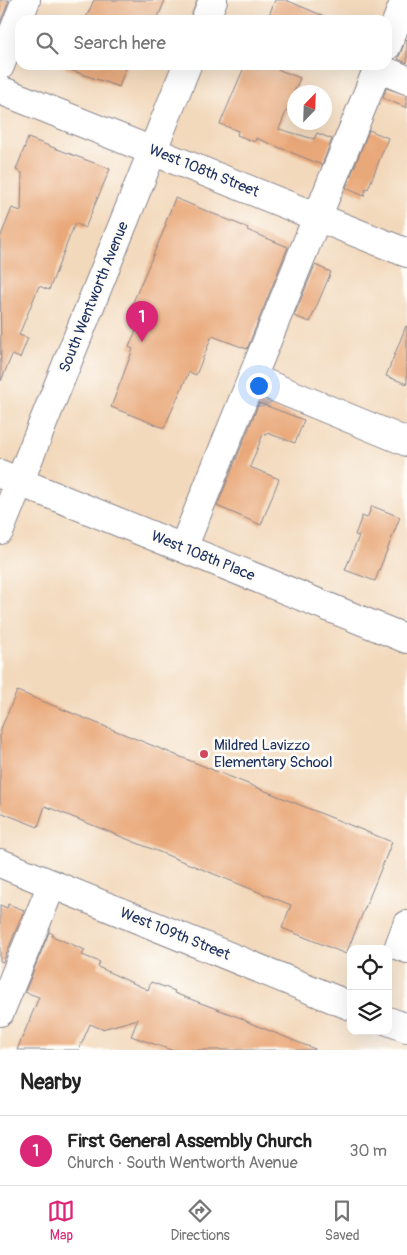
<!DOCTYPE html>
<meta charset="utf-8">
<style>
:root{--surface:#fff;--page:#f2f2f2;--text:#222;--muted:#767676;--line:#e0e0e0;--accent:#db2777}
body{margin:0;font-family:Pangolin,sans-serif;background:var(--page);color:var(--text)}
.controls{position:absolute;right:15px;bottom:15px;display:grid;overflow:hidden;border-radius:10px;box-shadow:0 5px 20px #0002}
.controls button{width:45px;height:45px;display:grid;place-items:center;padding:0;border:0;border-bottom:1px solid var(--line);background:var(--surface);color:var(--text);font:25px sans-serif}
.compass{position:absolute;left:287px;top:85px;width:45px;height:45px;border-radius:50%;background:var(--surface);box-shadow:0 5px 20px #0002;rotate:23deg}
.you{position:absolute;left:258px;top:385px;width:18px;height:18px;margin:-12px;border:4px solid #fff;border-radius:50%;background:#1a73e8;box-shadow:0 0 0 8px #1a73e833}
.badge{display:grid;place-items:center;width:32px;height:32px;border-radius:50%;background:var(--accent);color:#fff;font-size:16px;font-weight:700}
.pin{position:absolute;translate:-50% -41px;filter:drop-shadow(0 1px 2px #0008)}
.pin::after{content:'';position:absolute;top:26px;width:18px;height:15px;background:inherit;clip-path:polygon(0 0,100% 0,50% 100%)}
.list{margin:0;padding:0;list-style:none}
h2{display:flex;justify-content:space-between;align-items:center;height:65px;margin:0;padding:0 20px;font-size:21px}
h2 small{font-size:16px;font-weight:400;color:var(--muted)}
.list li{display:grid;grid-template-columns:32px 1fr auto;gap:15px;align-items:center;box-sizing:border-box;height:70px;padding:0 20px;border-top:1px solid var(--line)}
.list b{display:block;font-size:19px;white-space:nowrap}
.list p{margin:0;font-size:16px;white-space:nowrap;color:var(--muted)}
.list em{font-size:16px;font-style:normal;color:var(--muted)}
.icon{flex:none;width:28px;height:28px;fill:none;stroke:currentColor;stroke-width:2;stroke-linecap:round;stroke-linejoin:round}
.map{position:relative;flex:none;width:407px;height:1050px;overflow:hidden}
.search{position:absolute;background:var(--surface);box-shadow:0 5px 20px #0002;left:15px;right:15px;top:15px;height:55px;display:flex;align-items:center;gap:12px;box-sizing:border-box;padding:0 18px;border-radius:15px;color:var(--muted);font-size:19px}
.sheet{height:135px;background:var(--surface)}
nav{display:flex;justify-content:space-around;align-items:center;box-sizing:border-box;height:70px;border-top:1px solid var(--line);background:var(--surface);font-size:14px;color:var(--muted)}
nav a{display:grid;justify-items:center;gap:2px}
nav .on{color:var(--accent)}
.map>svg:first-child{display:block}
</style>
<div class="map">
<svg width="407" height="1050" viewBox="0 0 407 1050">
<rect width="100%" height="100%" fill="#fdfcf7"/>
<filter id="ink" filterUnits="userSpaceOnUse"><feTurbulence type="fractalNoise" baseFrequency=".02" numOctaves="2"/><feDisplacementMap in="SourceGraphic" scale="10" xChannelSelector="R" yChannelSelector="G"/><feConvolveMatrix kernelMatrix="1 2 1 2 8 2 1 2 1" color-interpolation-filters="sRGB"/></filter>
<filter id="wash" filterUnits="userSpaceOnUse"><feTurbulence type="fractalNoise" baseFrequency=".0096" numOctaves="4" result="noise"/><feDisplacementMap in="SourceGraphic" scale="20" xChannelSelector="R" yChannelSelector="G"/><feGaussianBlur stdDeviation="1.12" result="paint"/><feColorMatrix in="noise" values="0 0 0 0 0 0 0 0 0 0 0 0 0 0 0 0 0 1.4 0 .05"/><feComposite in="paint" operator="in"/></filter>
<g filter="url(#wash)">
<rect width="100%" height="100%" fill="#f3d9bc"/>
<g id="blocks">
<!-- building -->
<path fill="#e9a879" d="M0,0H9L0,23Z
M94,0H165L157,20H85Z
M275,0H286L333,20H267Z
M406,39L407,40V63L398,59Z
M65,65H127L119,87L65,68Z
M245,65H267L300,78L279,129L314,139L317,133L332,139L322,165L256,138L255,142L237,135L238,131L220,124Z
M386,88L407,95V108L383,98Z
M369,130L388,138L368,189L366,188L364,196L346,188Z
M28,138L110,169L85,228L75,223L49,290L39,286L19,335L28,338L20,358L12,355L1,381L0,238L12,208L21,211L22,173L16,170Z
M175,198L248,228L247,230L288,247L247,349L212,336L196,375L189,372L164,428L111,407L133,349L129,347L143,314L130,309L166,225L165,224Z
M315,265L331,272L310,322L294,316Z
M406,326H407V384L386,376Z
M259,403L304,420L295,443L267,433L266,435L263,434L250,467L279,479L261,525L217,506Z
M372,506L400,517L375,581L345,570L359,536L355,535L362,516L367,518Z
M17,691L392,842L346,954L282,928L291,905L45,806L38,827L0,812V731Z
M8,904L24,910L3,962L0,961V905L7,908Z
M49,932L53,934L52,936L85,950L82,955L100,962L98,967L148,990L151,982L175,991L174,993L241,1018L250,1023L315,1049V1050H171L131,1036L138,1019L102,1029L90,1024L79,1050H17L39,997L25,992Z"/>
</g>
</g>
<g filter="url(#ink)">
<use href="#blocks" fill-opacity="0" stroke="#87848d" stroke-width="1"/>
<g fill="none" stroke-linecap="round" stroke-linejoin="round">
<defs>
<path id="minor" d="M205,20L213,0
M387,46L405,0
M0,66L26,0
M378,68L407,80
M0,90L407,253
M252,378L407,442
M0,474L407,639
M0,530L187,65
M183,548L379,65
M0,863L351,1006
M407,925L399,946L407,949
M0,1012L52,884
M388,1021L407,1028"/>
</defs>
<!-- minor casing -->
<use href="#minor" stroke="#87848d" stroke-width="30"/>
<!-- minor -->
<use href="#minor" stroke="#fff" stroke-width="28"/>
</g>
</g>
<!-- markers -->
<circle fill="#d1495b" stroke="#fdfcf7" stroke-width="2" cx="204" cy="754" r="5"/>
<g text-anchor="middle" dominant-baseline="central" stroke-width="5" stroke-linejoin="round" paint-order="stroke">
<!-- street labels -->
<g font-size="15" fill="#1b2f5e" stroke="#fdfcf7">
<text transform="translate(204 171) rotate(22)">West 108th Street</text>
<text transform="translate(94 297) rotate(-68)">South Wentworth Avenue</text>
<text transform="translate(203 556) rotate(22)">West 108th Place</text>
<text transform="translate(175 934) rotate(22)">West 109th Street</text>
</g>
<!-- poi labels -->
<g font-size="15" fill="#1b2f5e" stroke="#fdfcf7" text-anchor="start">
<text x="214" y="745">Mildred Lavizzo<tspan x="214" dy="17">Elementary School</tspan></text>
</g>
</g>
</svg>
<div class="controls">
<button><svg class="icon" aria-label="locate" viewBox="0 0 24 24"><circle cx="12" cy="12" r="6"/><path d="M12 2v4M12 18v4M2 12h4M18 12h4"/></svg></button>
<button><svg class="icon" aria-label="layers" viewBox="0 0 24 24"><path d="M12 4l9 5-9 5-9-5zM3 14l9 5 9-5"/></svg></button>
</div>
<svg class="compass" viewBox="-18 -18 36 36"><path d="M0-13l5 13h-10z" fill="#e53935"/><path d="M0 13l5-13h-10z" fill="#767676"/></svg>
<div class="you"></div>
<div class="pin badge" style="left:142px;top:342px">1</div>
<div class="search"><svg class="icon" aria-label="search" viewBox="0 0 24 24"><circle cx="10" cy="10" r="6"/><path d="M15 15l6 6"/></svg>Search here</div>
</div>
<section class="sheet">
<h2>Nearby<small></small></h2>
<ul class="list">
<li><span class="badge">1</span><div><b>First General Assembly Church</b><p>Church · South Wentworth Avenue</p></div><em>30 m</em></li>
</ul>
</section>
<nav>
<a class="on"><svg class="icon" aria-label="map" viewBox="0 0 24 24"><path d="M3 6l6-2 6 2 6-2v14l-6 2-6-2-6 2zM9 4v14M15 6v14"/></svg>Map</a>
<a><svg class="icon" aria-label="directions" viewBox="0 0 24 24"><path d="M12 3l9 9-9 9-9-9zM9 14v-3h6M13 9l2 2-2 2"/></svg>Directions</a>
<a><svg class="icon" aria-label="saved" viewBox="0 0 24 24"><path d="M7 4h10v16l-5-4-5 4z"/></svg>Saved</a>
</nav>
